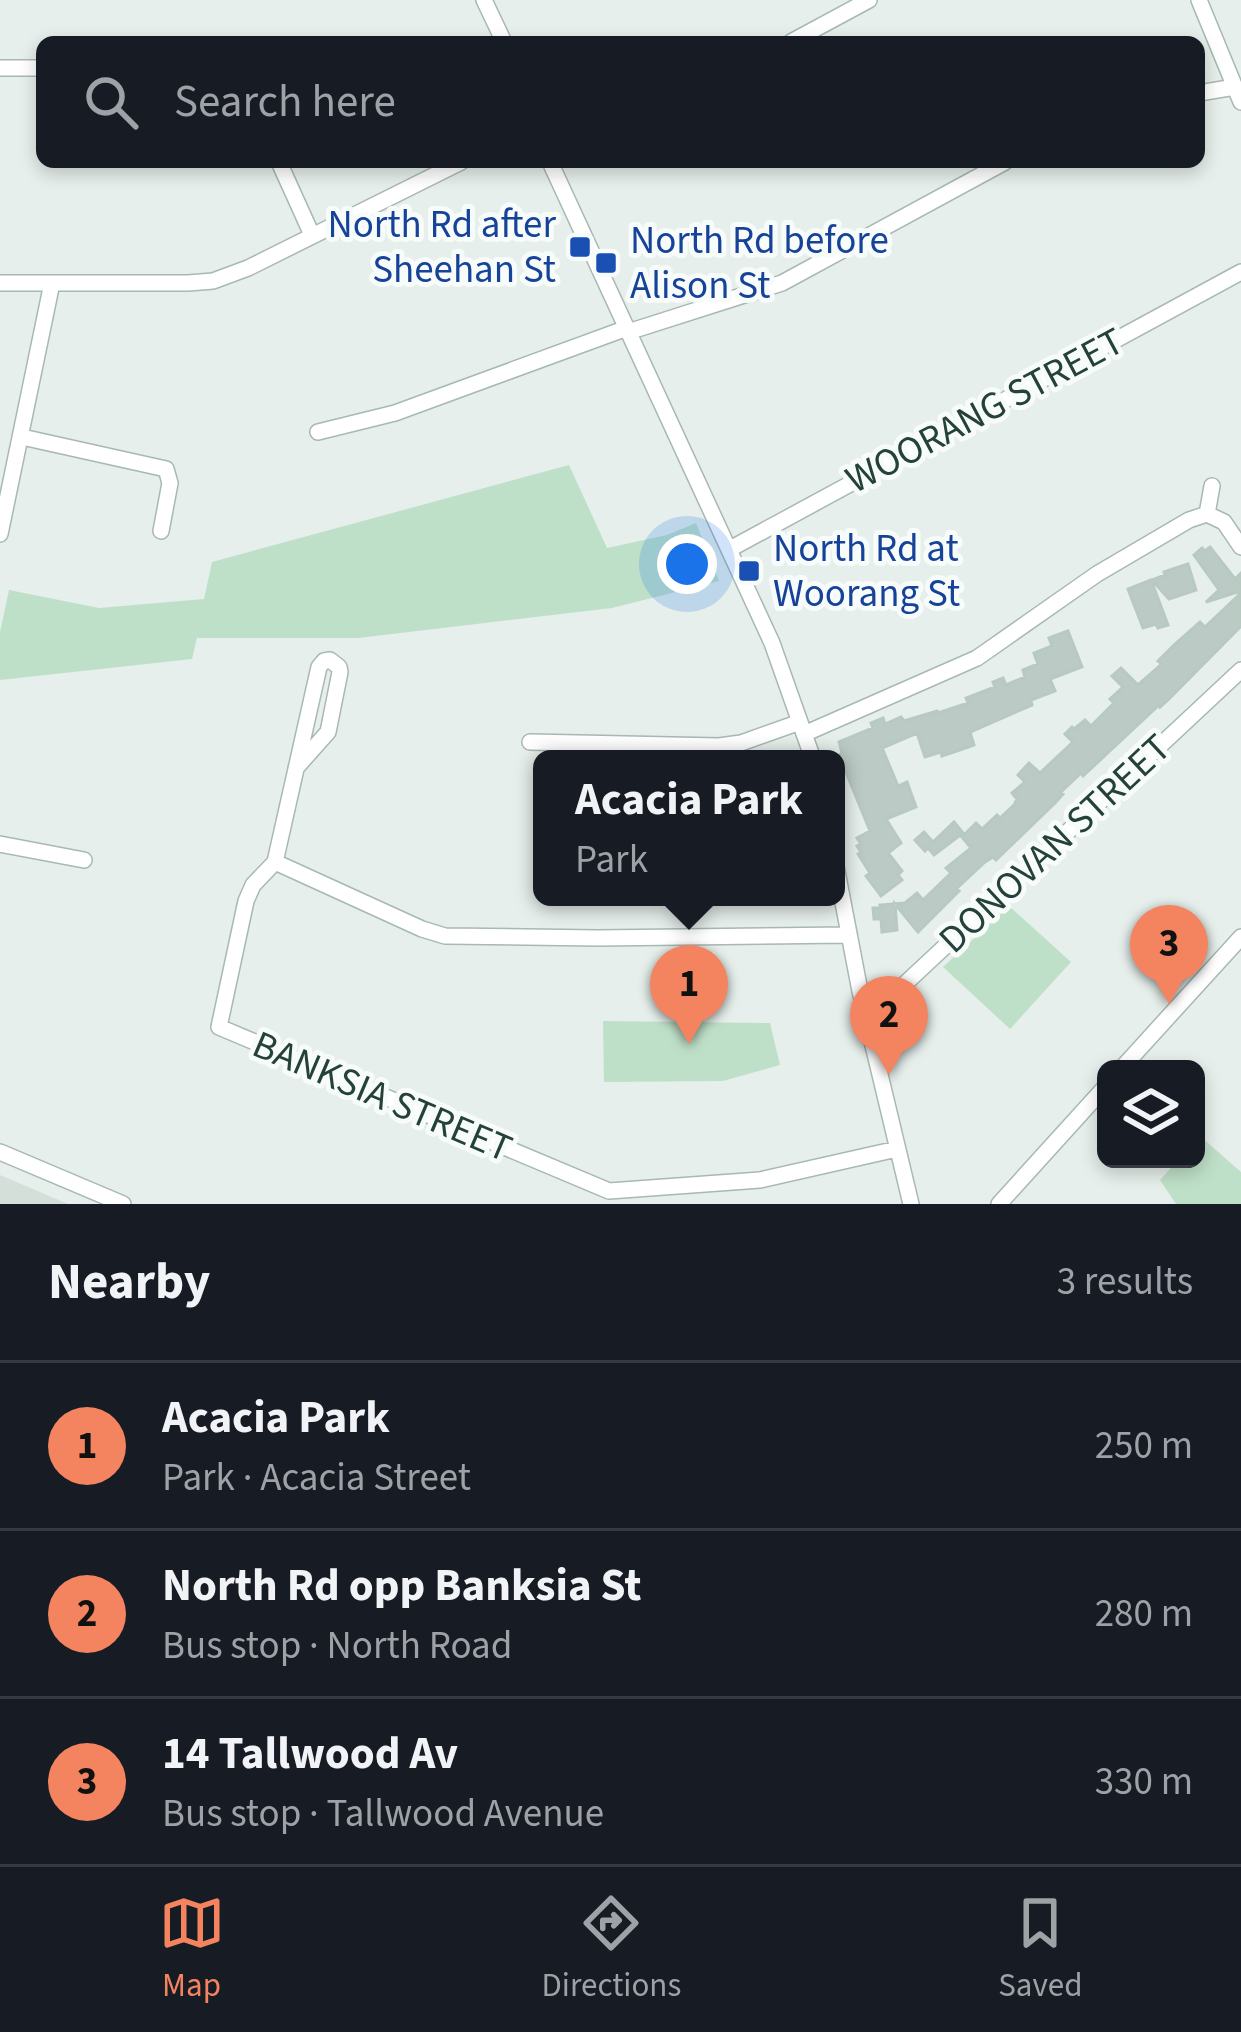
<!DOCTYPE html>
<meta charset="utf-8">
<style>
:root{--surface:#171b24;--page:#242831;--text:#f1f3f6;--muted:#9ea1a6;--line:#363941;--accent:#f4845f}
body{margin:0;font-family:"Source Sans 3",sans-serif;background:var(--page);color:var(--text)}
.controls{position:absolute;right:36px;bottom:36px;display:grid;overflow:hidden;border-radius:18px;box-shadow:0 6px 18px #0003}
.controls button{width:108px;height:108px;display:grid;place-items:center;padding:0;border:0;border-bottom:3px solid var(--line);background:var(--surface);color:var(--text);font:60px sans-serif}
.you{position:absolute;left:687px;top:564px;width:42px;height:42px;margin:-30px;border:9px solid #fff;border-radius:50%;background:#1a73e8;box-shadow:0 0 0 18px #1a73e833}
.badge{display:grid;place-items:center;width:78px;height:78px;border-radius:50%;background:var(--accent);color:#111;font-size:39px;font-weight:700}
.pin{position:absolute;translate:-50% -99px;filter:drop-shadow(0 3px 6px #0008)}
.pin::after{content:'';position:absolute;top:63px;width:42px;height:36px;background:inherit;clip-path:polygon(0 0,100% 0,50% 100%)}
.popup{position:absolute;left:533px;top:750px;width:312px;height:156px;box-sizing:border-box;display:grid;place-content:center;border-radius:18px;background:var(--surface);filter:drop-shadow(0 3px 9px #0005);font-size:39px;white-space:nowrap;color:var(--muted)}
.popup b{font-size:45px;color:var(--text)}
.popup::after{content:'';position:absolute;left:50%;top:100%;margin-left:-24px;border:24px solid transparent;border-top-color:var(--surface)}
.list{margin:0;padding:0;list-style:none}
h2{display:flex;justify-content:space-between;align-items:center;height:156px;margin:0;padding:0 48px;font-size:51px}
h2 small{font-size:39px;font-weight:400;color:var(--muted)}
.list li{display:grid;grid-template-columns:78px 1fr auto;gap:36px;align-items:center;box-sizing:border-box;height:168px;padding:0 48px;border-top:3px solid var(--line)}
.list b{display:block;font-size:45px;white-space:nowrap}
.list p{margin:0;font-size:39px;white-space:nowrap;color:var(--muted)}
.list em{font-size:39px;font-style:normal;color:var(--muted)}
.icon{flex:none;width:66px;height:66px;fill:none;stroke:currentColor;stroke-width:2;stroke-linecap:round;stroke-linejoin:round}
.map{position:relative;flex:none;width:1241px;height:1204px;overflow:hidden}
.search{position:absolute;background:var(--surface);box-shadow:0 6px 18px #0003;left:36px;right:36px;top:36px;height:132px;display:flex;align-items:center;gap:30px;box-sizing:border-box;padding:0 42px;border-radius:18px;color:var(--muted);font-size:45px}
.sheet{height:660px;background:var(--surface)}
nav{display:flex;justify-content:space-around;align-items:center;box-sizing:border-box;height:168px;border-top:3px solid var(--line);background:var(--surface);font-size:33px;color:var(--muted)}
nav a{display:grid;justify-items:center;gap:6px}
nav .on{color:var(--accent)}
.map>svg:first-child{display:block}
</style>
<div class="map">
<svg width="1241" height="1204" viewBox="0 0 1241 1204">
<rect width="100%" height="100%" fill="#e6efeb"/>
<!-- built -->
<path fill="#d4dfda" d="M0,1175L68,1204H0Z"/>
<!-- green -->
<path fill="#bfe0c8" d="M569,465L607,548L667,535L696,523L719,581L612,608L358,638H197L192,659L0,680V632L9,590L99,608L204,599L212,562Z
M1009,906L1071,962L1010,1029L943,967Z
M603,1021L770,1023L780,1065L723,1081L604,1082Z
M1200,1136L1241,1172V1204H1176L1160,1180L1179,1159H1196V1140Z"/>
<!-- building -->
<path fill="#bbcac4" stroke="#b8c9c2" stroke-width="3" d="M1210,547L1235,579L1241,573V591L1206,602L1219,590L1194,555L1202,548L1205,551Z
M1188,564L1196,590L1169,599L1152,580L1165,575L1164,572Z
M1151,580L1168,625L1158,628L1156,624L1143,628L1128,589Z
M1241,593V626L1169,699L1160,707L1159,705L1083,776L1081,773L1061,792L1063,794L1055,803L996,860L993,857L985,862L956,889L959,891L918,932L895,904L897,930L882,932L881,919H874L873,908H881L880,905L905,903L917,893L923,900L951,873L946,868L971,848L962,837L976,823L982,829L997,815L1000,818L1014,805L1017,799L1012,793L1025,782L1018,775L1029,763L1040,773L1073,742L1065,734L1072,727L1074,729L1085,720L1091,726L1114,703L1110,699L1123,687L1112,676L1121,668L1138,685L1162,664L1158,661L1175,644L1200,622L1205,627Z
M1068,631L1082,667L1050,679L1055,691L1031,700L1032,705L970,732L974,745L942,756L941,752L925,757L917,733L882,748L898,786L907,782L916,807L886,819L901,843L888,853L902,871L898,875L902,880L881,896L866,876L870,873L858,854L861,852L857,846L861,844L857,838L870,831L839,755L842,753L839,742L873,728L871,723L883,718L885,724L901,717L904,721L937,711L938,713L968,703L966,698L995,687L993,682L1003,678L1006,685L1025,677L1023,670L1038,664L1034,653L1052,646L1049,638Z
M954,822L963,833L934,855L928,848L925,851L915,840L924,832L933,842Z"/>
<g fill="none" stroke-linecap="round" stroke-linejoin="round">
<defs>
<path id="minor" d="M484,0L504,42
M1199,0L1241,102
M791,42L869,0
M0,68H42
M1199,93L1235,87
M279,162L312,235
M550,162L772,643L813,759
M0,283H188L213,281L248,268L461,162
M628,332L782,283L1005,162
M318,432L395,413L627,328
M22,437L166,469L170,483L161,531
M1212,486L1207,514L1224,522L1241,547
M0,534L52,283
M730,549L1241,272
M804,734L977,658L1097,574L1189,520L1207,514
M530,742L719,746L741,743L800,722
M296,768L328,732L340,672L339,667L330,660L324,661L319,667L275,862L253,885L246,901L219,1027L609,1191L760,1180L897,1149
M0,844L84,860
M275,862L422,929L445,936L598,938L847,935
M836,866L860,991L911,1204
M864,1009L883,1002L893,995L1241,670
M1121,1069L1241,937
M0,1152L123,1204
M999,1204L1106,1086"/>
</defs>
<!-- minor casing -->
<use href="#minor" stroke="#a8b8b2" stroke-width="18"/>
<!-- minor -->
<use href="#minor" stroke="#fff" stroke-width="15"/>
</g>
<!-- markers -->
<g fill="#1a4fb4" stroke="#f7fbf9" stroke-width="4.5">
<rect x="568" y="235" width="24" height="24" rx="6"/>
<rect x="594" y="251" width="24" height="24" rx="6"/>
<rect x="737" y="559" width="24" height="24" rx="6"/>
</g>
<g text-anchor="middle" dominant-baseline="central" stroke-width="10" stroke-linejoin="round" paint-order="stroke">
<!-- transit labels -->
<g font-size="39" fill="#164399" stroke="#f7fbf9" text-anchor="start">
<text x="556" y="225" text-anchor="end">North Rd after<tspan x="556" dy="45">Sheehan St</tspan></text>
<text x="630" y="241">North Rd before<tspan x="630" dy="45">Alison St</tspan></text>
<text x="773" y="549">North Rd at<tspan x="773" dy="45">Woorang St</tspan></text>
</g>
<!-- street labels -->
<g font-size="39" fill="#24423a" stroke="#f7fbf9">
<text transform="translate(985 411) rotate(-28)">WOORANG STREET</text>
<text transform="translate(1055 844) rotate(-43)">DONOVAN STREET</text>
<text transform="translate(382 1097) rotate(23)">BANKSIA STREET</text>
</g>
</g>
</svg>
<div class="controls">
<button><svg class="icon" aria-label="layers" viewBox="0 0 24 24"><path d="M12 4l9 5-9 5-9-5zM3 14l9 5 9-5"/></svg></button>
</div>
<div class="you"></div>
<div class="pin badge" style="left:689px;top:1044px">1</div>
<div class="popup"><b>Acacia Park</b>Park</div>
<div class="pin badge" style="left:889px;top:1075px">2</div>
<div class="pin badge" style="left:1169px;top:1004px">3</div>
<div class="search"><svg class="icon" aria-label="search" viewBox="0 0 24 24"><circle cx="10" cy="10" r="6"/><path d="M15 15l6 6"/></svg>Search here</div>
</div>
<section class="sheet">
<h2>Nearby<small>3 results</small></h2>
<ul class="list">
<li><span class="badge">1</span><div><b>Acacia Park</b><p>Park · Acacia Street</p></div><em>250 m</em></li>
<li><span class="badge">2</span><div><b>North Rd opp Banksia St</b><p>Bus stop · North Road</p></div><em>280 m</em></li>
<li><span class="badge">3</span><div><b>14 Tallwood Av</b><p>Bus stop · Tallwood Avenue</p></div><em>330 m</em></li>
</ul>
</section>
<nav>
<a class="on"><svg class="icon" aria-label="map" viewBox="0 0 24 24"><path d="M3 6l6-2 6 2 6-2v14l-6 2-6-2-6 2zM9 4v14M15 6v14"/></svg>Map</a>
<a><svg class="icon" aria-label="directions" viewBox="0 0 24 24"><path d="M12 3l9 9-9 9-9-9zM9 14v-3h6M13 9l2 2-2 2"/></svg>Directions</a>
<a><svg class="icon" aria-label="saved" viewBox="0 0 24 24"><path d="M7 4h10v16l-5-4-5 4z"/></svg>Saved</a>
</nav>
